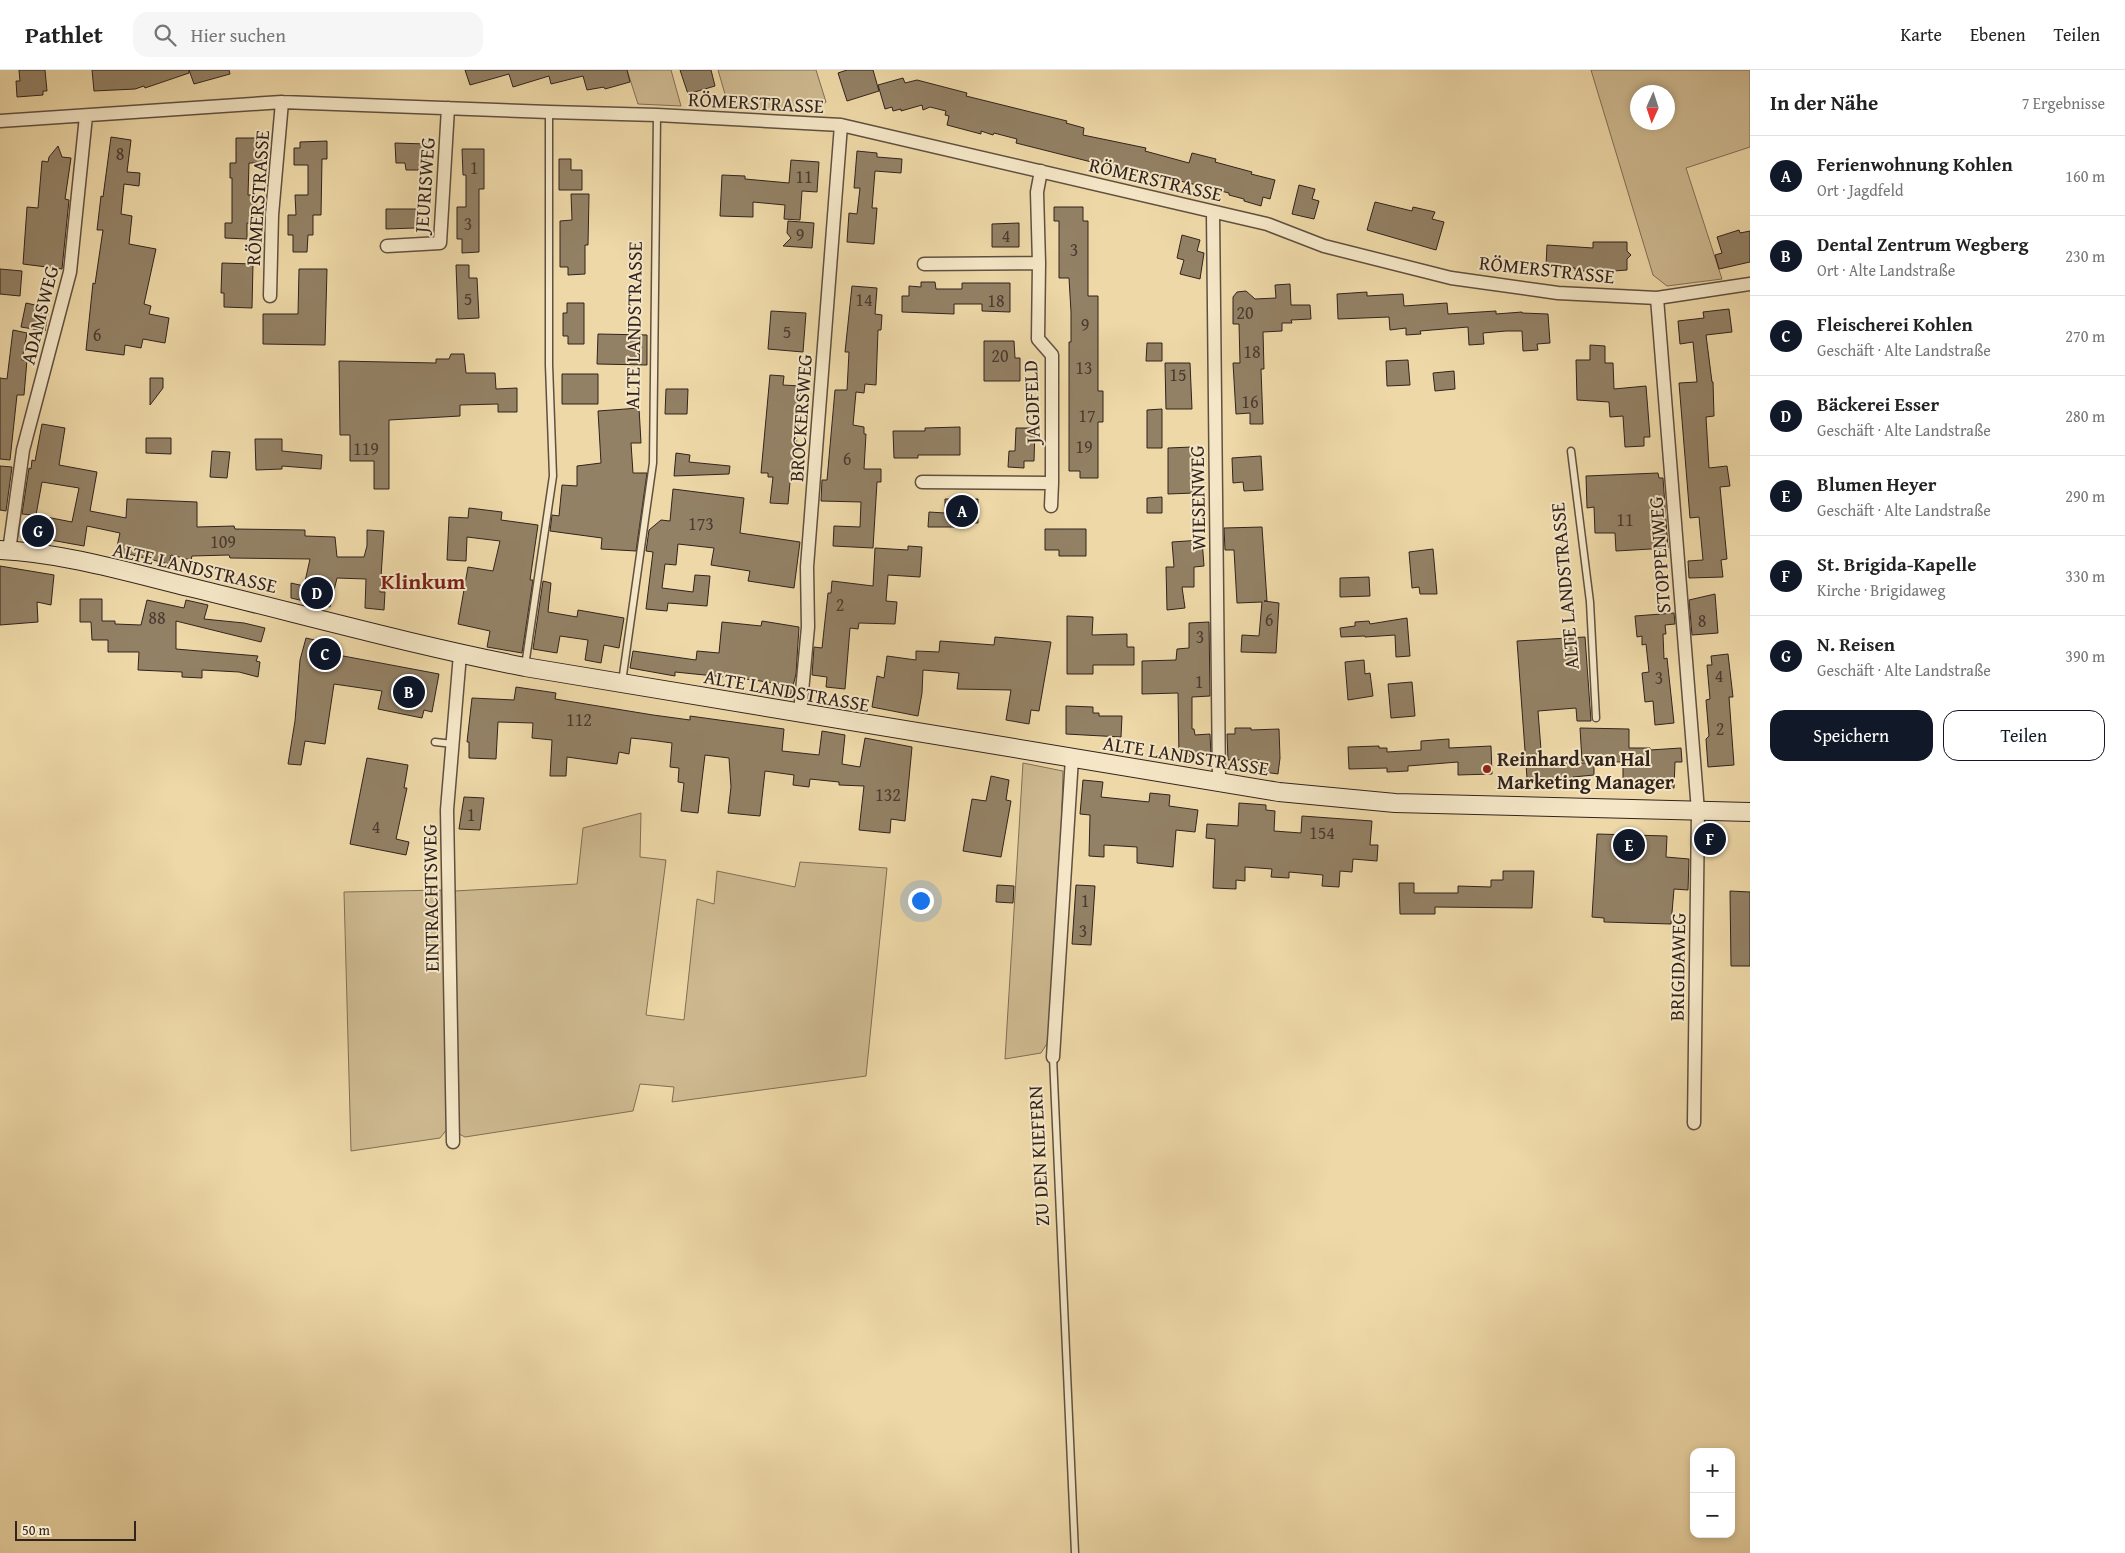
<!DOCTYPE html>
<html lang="de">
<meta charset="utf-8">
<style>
:root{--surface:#fff;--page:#f6f6f6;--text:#222;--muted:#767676;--line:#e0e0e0;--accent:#111827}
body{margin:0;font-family:"Gentium Book Plus",serif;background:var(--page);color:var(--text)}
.controls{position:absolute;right:15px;bottom:15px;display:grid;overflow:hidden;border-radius:10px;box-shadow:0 2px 8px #0003}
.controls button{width:45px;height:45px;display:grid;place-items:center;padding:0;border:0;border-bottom:1px solid var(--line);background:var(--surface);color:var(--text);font:25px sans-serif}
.compass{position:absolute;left:1630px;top:15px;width:45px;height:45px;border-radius:50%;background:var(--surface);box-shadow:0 2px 8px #0003;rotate:183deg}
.scale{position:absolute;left:15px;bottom:12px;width:121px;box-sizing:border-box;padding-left:5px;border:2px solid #31231e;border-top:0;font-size:14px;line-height:18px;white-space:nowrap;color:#31231e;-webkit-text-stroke:4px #f4e6c6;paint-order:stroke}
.you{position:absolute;left:920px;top:830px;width:18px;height:18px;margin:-12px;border:4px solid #fff;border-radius:50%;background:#1a73e8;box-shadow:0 0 0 8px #1a73e833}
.badge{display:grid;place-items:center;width:32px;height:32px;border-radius:50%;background:var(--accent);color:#fff;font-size:16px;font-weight:700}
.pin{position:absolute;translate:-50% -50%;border:2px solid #fff;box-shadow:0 1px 5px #0006}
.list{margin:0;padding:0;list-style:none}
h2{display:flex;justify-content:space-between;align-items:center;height:65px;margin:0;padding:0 20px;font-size:21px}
h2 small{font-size:16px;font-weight:400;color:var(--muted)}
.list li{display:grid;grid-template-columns:32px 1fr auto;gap:15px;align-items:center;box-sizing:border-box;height:80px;padding:0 20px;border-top:1px solid var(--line)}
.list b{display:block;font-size:19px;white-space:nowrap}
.list p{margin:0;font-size:16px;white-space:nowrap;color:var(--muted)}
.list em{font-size:16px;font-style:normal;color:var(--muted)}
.actions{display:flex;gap:10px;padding:15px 20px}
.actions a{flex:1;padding:11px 0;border:1px solid var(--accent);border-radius:15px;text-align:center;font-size:18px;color:var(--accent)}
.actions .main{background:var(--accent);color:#fff}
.icon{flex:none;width:28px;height:28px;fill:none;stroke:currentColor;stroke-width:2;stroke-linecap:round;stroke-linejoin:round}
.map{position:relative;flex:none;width:1750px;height:1483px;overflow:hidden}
header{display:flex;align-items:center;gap:30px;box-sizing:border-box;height:70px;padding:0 25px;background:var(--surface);border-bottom:1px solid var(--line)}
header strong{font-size:24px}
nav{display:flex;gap:28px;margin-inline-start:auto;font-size:18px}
.search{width:350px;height:45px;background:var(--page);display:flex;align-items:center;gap:12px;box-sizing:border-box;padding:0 18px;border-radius:15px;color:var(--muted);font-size:19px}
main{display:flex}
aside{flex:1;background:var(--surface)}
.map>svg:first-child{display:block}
</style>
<header>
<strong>Pathlet</strong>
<div class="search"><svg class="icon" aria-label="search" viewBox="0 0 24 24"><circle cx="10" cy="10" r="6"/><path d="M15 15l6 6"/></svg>Hier suchen</div>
<nav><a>Karte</a><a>Ebenen</a><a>Teilen</a></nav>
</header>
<main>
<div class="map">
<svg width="1750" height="1483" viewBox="0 0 1750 1483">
<rect width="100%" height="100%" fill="#eed8a7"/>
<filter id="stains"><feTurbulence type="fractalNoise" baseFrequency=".004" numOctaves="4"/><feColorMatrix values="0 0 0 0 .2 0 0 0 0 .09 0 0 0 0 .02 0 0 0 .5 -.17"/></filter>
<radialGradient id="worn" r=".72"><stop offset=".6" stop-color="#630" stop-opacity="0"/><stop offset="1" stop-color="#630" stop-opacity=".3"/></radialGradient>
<!-- green -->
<path fill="#ceb990" stroke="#806e57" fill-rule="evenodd" d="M627,0H671L681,36L638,34Z
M718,0H816L826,32L816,41L729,38Z
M1591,0H1750V77L1686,98L1722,209L1667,216L1653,205ZM1638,22H1668V52H1638Z
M1023,693L1063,701L1060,800L1048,972L1041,983L1005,989Z
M641,743L640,787L666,790L646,945L684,950L697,829L714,834L717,801L795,817L800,792L887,798L866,1006L672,1032L674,1017L640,1014L633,1041L465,1067L457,1063L455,821L577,814L583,758Z
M441,820L448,1058L440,1068L351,1081L344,822Z"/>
<!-- building -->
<path fill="#938165" stroke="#31231e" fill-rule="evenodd" d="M19,0H45L47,21H43V25L17,27L16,11H20Z
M92,0H189V3L145,18L144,16L135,19L94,21Z
M189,0H229L230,4L194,14Z
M465,0H627L630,12L605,19L604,17L587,20L583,6L551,14L549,6L513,17L509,4L470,15Z
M680,0H711L715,16L688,24Z
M847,0H873L879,21L847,31L838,3Z
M903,8L905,13L917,10L967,23L966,26L1067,51L1066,53L1084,58L1083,65L1146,78L1145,81L1189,93L1192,83L1216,89L1215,92L1252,102L1251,104L1275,110L1270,129L1263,127L1261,136L1244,131V129L1229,125V123L1160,106L1159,109L1016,73L1017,69L994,63L993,65L981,61V64L947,55L949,46L945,45L946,41L930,37L923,40L922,35L901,41V39L893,41L892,37L885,39L878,15Z
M111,67L131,70L127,102L140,103L139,116L124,114L121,144L132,146L129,174L156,179L144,234L151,236L149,244L169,248L165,273L143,269L141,278L125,275L124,285L86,280L93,213L95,214L103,160H97L101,126L103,127Z
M236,68H264V93H249L248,125H257L256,154L247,153V169L225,168V153H232V108H230V93H236Z
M327,71V89H322L321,145H313V165H308L307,182H293V165H288V145H296L295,125H308V95H294V78H300V72Z
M395,73L426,74V92H421V100H406L405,93H396Z
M58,76L62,87L71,88L65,129L69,130L62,199L23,194L27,137L38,138L42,91L48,92L49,87Z
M462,79H484V119H479V182L462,183V169H457V137H466V105H463Z
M857,81L877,83V87L902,89L901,103L875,101L872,138H877L874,174L847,172L849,143L857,144L860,118H854Z
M559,89H571V100H582V120H559Z
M791,90L819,92L817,122L802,121L800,150L784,149L785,135L753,132V147L720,146L722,105L745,106V109L789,113Z
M1299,115L1315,119L1312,129L1319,131L1314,149L1292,144Z
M571,124H589L588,175H585V204L568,205V197H560V151L572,150Z
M1375,132L1412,141L1413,137L1435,142L1432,149L1444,152L1436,180L1367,160Z
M1054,137H1083V151H1088V226H1098V321H1103V352H1098V408H1080V401H1069V272H1071V242L1069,208H1059V151H1054Z
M386,139H419V154L415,158L386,159Z
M788,151L814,153L812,178L783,176L791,168L787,163Z
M1019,153V177H992V154Z
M1739,160L1740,163L1750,161V192L1719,199L1715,185L1722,183L1717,167Z
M1182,165L1200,170L1197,181L1204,183L1200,209L1180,204L1184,190L1177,188Z
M1593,172H1627V181L1631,185L1627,189V200L1586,203V201H1575V198L1546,196L1547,175L1593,178Z
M222,193L253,194L252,238L224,237V223H221Z
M456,195H469V208H477L479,248L458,249Z
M0,199L22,201L20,226L0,224Z
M299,199H327L325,275L263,274V244H298Z
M921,212H935L936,219H962V213H1010V242L982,241V234H954V244L902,242V226H909V216L921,217Z
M1290,214L1291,235H1310L1311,249L1291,250L1292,253H1282V261L1263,262L1264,299H1261L1263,354H1250V343L1236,344L1233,293H1240L1239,254H1233V227L1237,222L1246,221L1255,229L1276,228L1275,215Z
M852,216L877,218L875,244L882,245L881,260H878L876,315L865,314L864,323L856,322L853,355L864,357V364H866L864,399H881V412H877L873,478L833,476L834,456L860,457L861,432L821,431L822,410H827L835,320H847L849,282H845Z
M1367,222V226L1403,224L1404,236L1447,233L1448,244L1496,241V244L1522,242V243L1548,244L1550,273L1537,274L1538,280L1523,281L1522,261H1506L1483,263L1484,274L1469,275L1468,257L1420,261L1421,264L1406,265V258L1390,260L1389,247L1338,249L1337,224Z
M26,233L49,238L45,261L21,257Z
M567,233H584V274H568V266H563V243H567Z
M1729,239L1732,262L1706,265L1712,312H1713L1714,346L1706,347L1709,398L1727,396L1730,416L1720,417L1727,489L1721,490L1723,507L1689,508L1688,491L1703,490L1699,447L1690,448L1679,313L1697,312L1693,272L1680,274L1678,251L1704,248L1703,242Z
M771,241L806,243L803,282L768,279Z
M13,260L27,263L22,290H27L24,325H17L10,390L0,389V308L7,309Z
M598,264L647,265V295L597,294Z
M984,271H1014L1015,288H1020V311H984Z
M1147,273H1162V291H1146Z
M1590,275L1605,276V293H1613L1614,319L1646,316L1650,367H1644V376L1625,377L1623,346L1610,347L1609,332L1577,330L1576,290H1590Z
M451,284H464L466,303H495L496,319L517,318V342H498V334L460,335V346L389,350V419H374V391H350V365H340L339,291L436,293V289H449Z
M1408,290L1410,315L1387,316L1386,291Z
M1165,293H1190L1192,339H1166Z
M1454,301L1455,319L1435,321L1433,303Z
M562,304H598V334H562Z
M770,305L784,306L783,315L801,316L795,391H792L788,434L770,433L773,407H768V403H761Z
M150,308H163V318L150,335Z
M666,319H688L687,344H665Z
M639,338L641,373H631L633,403H647L636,481L601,479L602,468L550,461L552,445L559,446L562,415L577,416V396L601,393L598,341Z
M1162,339V378H1147V340Z
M42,354L65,358L59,395L97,402L90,441L126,448L127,429L197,432V457L234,456L235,459L305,460V466L335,467L337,487H364L367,476V460L384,461L380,522H385L384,540L365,538L366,509L337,508L330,537L291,528V513L304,516L310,489L230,488L229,485L192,486L191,490L171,485L169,494L116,481L120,463L87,456L84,476L28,466L32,445L22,444L29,398L31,399L32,390L35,391ZM42,412L79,418L72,452L36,445Z
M960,357V385H918V388H894L893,361H925V358Z
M1016,358H1035L1034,391H1024V398L1008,397L1009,381H1015Z
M146,368H171V384L146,383Z
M255,369H282V381L322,385L321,399L282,396V399L256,400Z
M1192,377L1194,423L1168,424V378Z
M212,381L230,382L227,408L210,407Z
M676,383L690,385L689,392L730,396L729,404L674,406Z
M1261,386L1263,420L1244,421L1243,412L1233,413L1232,388Z
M0,396L12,397L6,441L0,440Z
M1658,403L1659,408H1663L1668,478L1616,481L1615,463H1595L1594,437L1587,438L1586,406Z
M673,419L744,428L740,463L800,472L794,518L748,511L750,501L711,495L714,478L678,474L676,495L665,494L662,518L693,522L695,505L710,506L707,536L668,533L667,541L646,539L653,482L646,481L649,460L661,450L670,451Z
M1162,427V443H1147V428Z
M945,429H978V453H968V457H928L929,442L945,443Z
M469,438L502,442L501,450L538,455L530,510H533L522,583L487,577L490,561L458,554L468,497L493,501L500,471L467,467L466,491L447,490L449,447L468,448Z
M1262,457L1267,531H1264L1279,533L1276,583L1241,582L1242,565L1259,566L1262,532L1237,533L1234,480H1225L1224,458Z
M1045,459H1086V486H1059V480H1045Z
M1202,470L1204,496L1194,497V517H1182L1185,538L1167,540L1166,497H1174L1172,472Z
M908,476L922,477L920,507L888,505L886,531L897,532L895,554L859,553L858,559L850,558L845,619L826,617L827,607L812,605L814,577L822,578L828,523H831L832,511L873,516L875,478L908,480Z
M1433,479L1437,524H1420L1419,517L1412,518L1409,482Z
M0,496L54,505L51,535L37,532L38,552L0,555Z
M1369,507L1370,526L1340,527V508Z
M543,511L551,513L548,542L577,547L578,540L624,548L619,578L604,575L601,593L585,590L588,570L560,566L557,583L533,579Z
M1715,524L1718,563L1692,565L1689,530Z
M80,529H102V551H115V554L141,555L147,530L184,538L186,530L208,535L204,549L244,553L265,558L261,572L176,551V579L258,586L256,591L260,592L258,607L239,602L202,600V608L182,607V602L138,600L139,582H108V570H92L91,552H80Z
M1674,543L1675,554L1665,555L1666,564H1663L1664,589L1667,588L1674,653L1655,655L1653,631L1645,632L1642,603L1649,602L1646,574L1642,575V566L1637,567L1635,546Z
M1067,546L1093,547L1092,565L1127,564V577H1134V595H1093V604H1067Z
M1407,548L1410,586L1396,587L1395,565L1365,567V566L1341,567L1340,558L1355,556V552L1369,551L1370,554Z
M762,551L799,557L796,604L791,624L772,621L773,613L754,610L675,602V606L630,598L633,581L696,590L697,581L719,583L722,552L761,556Z
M1209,552L1210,626L1192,627V659H1194L1195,665L1210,664L1211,686L1179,687L1178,623L1142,624V591L1176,590L1177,579L1189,578V553Z
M995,567L1051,572L1039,641L1031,640L1029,654L1006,650L1011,620L957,619L959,603L923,600L922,623L918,646L872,637L877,606L884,608L887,586L916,590V581L939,582L940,571L994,575Z
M1585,567L1591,651H1577L1576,638L1538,641L1542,693H1594V705L1573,707V717H1541V707L1527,708L1517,571Z
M306,568L340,576L338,585L439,604L432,642L424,640L422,648L378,639L382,621L334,614L325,674L305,671L301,695L288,694L295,651L300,590Z
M1728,584L1733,627H1729L1734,695L1708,697L1706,669L1709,666L1706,630L1710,629L1707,595H1712L1711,586Z
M1364,590L1365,604L1370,603L1373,626L1348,630L1345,592Z
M1412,612L1415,646L1391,648L1388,614Z
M516,617L556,623L555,629L653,645L690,650V646L784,659L782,681L819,685L822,661L845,665L842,694L860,697L865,668L912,677L905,751L891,749L890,763L859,760L864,716L839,715V712L810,709L809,717L793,715L794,705L765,701L760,746L728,743L731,717L729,688L705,685L698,743L681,741L684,713L678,712L679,698L670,697L672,673L650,670L631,668L629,684L619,682L617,694L567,687L566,706H550L552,670L532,668L533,653L498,652L496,689L469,688V672H467L472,628L514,630Z
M1066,636L1093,637V643H1099V646H1122L1121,667L1066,664Z
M1235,658H1251V660L1279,659L1280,688L1278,704L1257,701L1259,690H1228L1227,664H1235Z
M1580,658L1629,659V678H1650V680L1681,678L1682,692H1675L1674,718H1623V692L1582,691Z
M1449,669V678L1491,676L1492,704L1458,705V692L1408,696V701L1387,702V698L1349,699L1348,677L1379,676V678H1387V682L1421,680V671Z
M367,688L408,695L404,718H407L396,769L409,772L406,785L350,774Z
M991,706L1009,710L1006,730L1011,731L1001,787L963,781L972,729L986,731Z
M1083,710L1103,712L1101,727L1149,732L1150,723L1170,725L1169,736L1198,740L1195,762L1176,760L1173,797L1137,793V777L1104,775V787L1089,786L1090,745L1080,744Z
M464,727L484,728L480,760L459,759Z
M1239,733L1266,735V740L1275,741L1274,761L1301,763L1302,746L1372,751L1370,775H1378L1377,791L1353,789L1352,802L1340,801L1339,817L1322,816L1323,805L1289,802V808L1271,807L1272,799L1245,797V811L1236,810V819L1213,818L1215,769L1206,768L1207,754L1238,756Z
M1597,764L1667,766L1666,787L1689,789L1688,820L1674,819L1671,854L1604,852V848L1592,847Z
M1503,801H1534L1532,838L1435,837V844H1400L1399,813H1414V823H1458V816L1491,817V810H1503Z
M997,815L1014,816L1013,833L996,832Z
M1076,815L1095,816L1091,875L1072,874Z
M1730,821L1750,822V896H1731Z"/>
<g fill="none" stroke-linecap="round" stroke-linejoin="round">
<defs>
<path id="service" d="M1571,381L1590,532L1596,648
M525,596L553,406L549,295V42
M622,612L653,393L657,45
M435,672L453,674
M1053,987L1075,1483"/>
<path id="minor" d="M0,51L282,32L549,42L657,45L841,55L1267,154L1324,176L1451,208L1558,223L1657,228L1750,214
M1213,142L1219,713
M387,176L440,173L448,38
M924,194L1039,193
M270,226L272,145L282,32
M1657,228L1698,741L1694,1053
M922,412L1052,413V285L1038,269L1039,193L1037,122L1041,101
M1051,436L1052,413
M9,481L23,380L70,202L86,46
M800,643L808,557L807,497L841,55
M1053,987L1072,688
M453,1072L447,740L460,584"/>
<path id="secondary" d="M0,480C64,483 128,502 189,517C301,544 412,575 525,597L1279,722L1395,733L1750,742"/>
</defs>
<!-- service casing -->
<use href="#service" stroke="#605040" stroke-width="9"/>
<!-- minor casing -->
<use href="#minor" stroke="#605040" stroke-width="15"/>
<!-- secondary casing -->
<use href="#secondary" stroke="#31231e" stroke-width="20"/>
<!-- service -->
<use href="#service" stroke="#f4e6c6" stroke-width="6"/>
<!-- minor -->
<use href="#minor" stroke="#f4e6c6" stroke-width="12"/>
<!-- secondary -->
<use href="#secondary" stroke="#f4e6c6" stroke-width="18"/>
</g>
<!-- markers -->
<circle fill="#8f2418" stroke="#f4e6c6" stroke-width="2" cx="1487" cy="699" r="5"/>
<g text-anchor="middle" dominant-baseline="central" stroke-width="4" stroke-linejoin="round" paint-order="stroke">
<!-- number labels -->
<g font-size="18" fill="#4a3a30">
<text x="120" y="83">8</text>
<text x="474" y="97">1</text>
<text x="804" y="106">11</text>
<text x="468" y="153">3</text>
<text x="800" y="164">9</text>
<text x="1006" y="165">4</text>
<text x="1074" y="179">3</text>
<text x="468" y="228">5</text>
<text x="864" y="229">14</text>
<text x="996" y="230">18</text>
<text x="1245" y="242">20</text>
<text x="1085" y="254">9</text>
<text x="787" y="261">5</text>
<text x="97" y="264">6</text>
<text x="1252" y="281">18</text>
<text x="1000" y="285">20</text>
<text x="1084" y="297">13</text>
<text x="1178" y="304">15</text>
<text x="1250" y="331">16</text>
<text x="1087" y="345">17</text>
<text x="1084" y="376">19</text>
<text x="366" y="378">119</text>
<text x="847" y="388">6</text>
<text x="1625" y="449">11</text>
<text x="701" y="453">173</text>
<text x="223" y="471">109</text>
<text x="840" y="534">2</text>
<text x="157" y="547">88</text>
<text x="1269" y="549">6</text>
<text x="1702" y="550">8</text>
<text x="1200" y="566">3</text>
<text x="1719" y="605">4</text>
<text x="1659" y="607">3</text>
<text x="1199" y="611">1</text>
<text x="579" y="649">112</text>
<text x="1720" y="658">2</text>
<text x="888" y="724">132</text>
<text x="471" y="744">1</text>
<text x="376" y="756">4</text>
<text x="1322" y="762">154</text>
<text x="1085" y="830">1</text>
<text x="1083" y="860">3</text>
</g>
<!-- street labels -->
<g font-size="20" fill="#31231e" stroke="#f4e6c6">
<text transform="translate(756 32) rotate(3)">RÖMERSTRASSE</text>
<text transform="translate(1156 109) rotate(13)">RÖMERSTRASSE</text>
<text transform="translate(424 115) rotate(-86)">JEURISWEG</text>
<text transform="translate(257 128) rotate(-86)">RÖMERSTRASSE</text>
<text transform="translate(1547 199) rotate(6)">RÖMERSTRASSE</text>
<text transform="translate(39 245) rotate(-76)">ADAMSWEG</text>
<text transform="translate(633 255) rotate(-89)">ALTE LANDSTRASSE</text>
<text transform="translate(1031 332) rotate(-92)">JAGDFELD</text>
<text transform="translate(800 348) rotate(-86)">BROCKERSWEG</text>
<text transform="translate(1197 428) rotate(-91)">WIESENWEG</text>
<text transform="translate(1659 485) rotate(-94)">STOPPENWEG</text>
<text transform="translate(195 497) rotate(13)">ALTE LANDSTRASSE</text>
<text transform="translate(1564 516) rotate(-95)">ALTE LANDSTRASSE</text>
<text transform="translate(787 620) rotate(10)">ALTE LANDSTRASSE</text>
<text transform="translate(1186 685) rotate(9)">ALTE LANDSTRASSE</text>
<text transform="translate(430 828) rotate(-91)">EINTRACHTSWEG</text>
<text transform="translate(1677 897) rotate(-89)">BRIGIDAWEG</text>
<text transform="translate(1038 1086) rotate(-93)">ZU DEN KIEFERN</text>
</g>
<!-- poi labels -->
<g font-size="20" font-weight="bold" fill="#31231e" stroke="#f4e6c6" text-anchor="start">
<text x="1497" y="688">Reinhard van Hal<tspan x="1497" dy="23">Marketing Manager</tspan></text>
</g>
<!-- quarter labels -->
<g font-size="22" font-weight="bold" fill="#7a1f14" stroke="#f4e6c6">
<text x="423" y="511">Klinkum</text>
</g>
</g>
<rect width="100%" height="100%" filter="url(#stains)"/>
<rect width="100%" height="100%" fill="url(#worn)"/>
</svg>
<div class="controls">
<button>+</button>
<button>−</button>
</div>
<svg class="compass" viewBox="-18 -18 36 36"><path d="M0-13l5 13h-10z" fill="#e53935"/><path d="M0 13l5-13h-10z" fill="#767676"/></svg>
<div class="scale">50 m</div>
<div class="you"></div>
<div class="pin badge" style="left:962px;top:441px">A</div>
<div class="pin badge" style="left:409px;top:622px">B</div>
<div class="pin badge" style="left:325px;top:584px">C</div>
<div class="pin badge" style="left:317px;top:523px">D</div>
<div class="pin badge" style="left:1629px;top:775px">E</div>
<div class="pin badge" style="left:1710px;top:769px">F</div>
<div class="pin badge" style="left:38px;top:461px">G</div>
</div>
<aside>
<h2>In der Nähe<small>7 Ergebnisse</small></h2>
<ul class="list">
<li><span class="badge">A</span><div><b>Ferienwohnung Kohlen</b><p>Ort · Jagdfeld</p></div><em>160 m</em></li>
<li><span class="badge">B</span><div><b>Dental Zentrum Wegberg</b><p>Ort · Alte Landstraße</p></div><em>230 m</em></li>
<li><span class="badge">C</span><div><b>Fleischerei Kohlen</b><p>Geschäft · Alte Landstraße</p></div><em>270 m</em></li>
<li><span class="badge">D</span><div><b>Bäckerei Esser</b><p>Geschäft · Alte Landstraße</p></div><em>280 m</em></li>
<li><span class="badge">E</span><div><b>Blumen Heyer</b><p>Geschäft · Alte Landstraße</p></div><em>290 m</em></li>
<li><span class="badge">F</span><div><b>St. Brigida-Kapelle</b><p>Kirche · Brigidaweg</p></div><em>330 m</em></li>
<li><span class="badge">G</span><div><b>N. Reisen</b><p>Geschäft · Alte Landstraße</p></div><em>390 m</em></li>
</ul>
<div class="actions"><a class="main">Speichern</a><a>Teilen</a></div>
</aside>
</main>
